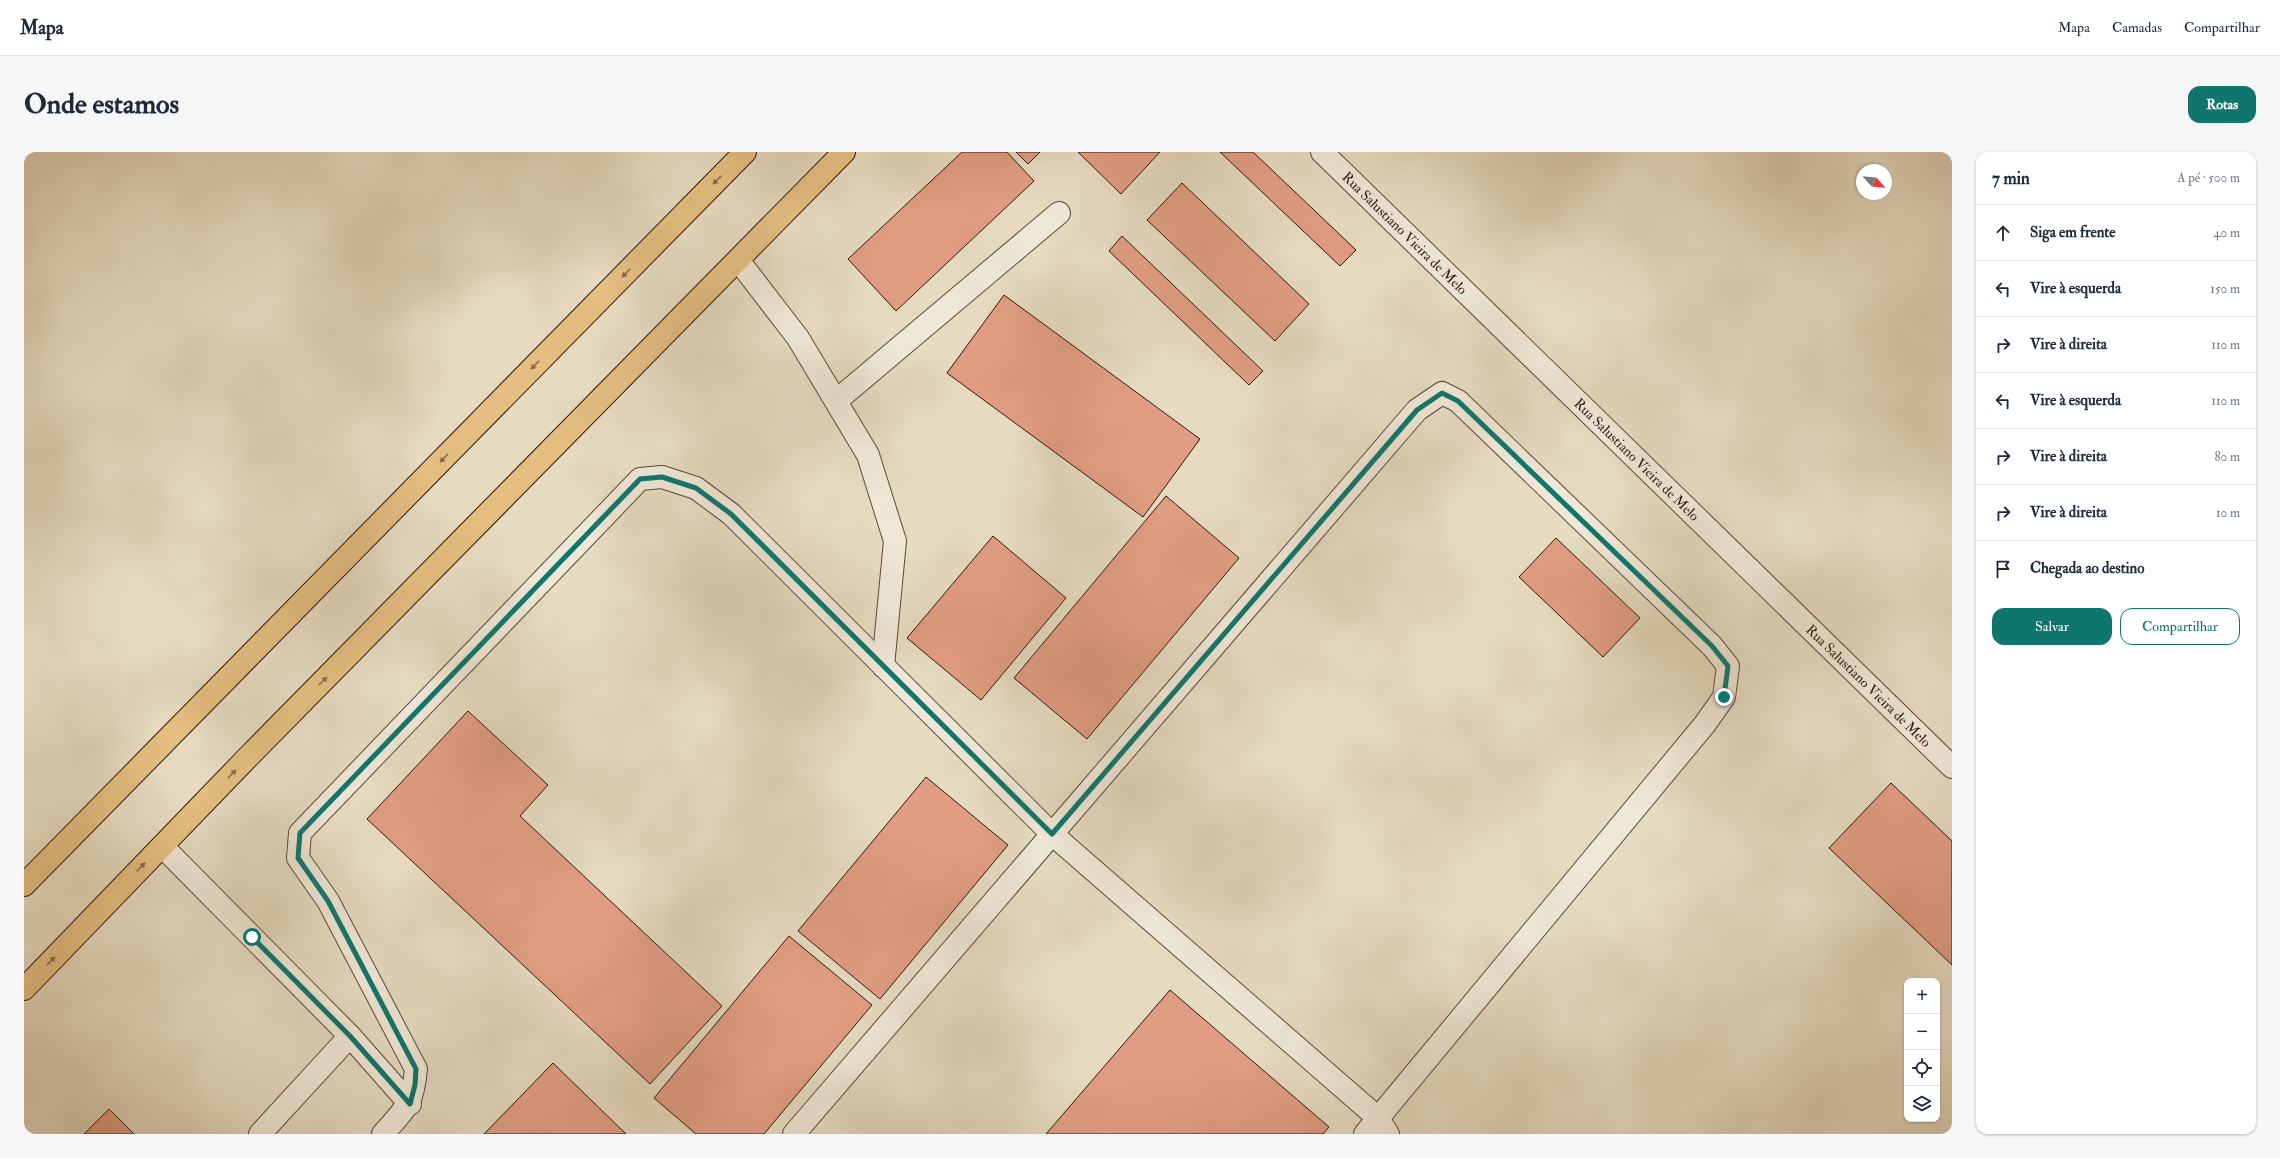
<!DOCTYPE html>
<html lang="pt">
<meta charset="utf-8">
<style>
:root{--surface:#fff;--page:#f6f6f7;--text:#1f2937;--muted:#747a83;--line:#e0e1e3;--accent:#0f766e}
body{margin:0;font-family:"IM FELL Double Pica",serif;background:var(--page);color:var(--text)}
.controls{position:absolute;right:12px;bottom:12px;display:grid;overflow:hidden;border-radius:8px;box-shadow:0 1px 3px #0004}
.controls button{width:36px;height:36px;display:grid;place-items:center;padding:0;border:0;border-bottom:1px solid var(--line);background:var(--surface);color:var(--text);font:20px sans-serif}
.compass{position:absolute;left:1832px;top:12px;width:36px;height:36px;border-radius:50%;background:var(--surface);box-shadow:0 1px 3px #0004;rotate:116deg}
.stop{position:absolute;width:12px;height:12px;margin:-9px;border:3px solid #0f766e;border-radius:50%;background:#fff}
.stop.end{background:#0f766e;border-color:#fff;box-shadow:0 1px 4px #0008}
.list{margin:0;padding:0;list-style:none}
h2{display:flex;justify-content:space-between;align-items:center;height:52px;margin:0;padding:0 16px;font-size:17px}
h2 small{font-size:13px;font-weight:400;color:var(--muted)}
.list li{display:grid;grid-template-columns:26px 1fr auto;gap:12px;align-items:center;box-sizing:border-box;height:56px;padding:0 16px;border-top:1px solid var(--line)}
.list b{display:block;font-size:15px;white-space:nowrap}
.list em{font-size:13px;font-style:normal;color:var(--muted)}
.actions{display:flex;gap:8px;padding:12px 16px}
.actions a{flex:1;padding:9px 0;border:1px solid var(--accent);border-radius:12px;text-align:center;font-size:14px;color:var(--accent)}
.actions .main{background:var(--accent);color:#fff}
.icon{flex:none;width:22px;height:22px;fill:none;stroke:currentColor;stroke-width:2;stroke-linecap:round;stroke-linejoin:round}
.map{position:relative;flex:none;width:1928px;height:982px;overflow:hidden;border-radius:12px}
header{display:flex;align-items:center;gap:24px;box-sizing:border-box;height:56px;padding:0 20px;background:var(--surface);border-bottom:1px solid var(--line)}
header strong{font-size:19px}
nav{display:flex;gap:22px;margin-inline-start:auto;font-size:14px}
.intro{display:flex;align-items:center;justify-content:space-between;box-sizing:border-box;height:96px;padding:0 24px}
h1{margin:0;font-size:28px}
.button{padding:10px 18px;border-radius:12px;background:var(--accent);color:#fff;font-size:14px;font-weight:700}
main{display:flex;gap:24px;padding:0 24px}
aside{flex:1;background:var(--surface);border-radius:12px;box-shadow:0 1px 3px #0004}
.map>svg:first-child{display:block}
</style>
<header>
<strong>Mapa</strong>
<nav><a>Mapa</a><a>Camadas</a><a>Compartilhar</a></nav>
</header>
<div class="intro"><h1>Onde estamos</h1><a class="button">Rotas</a></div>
<main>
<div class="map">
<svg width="1928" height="982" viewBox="0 0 1928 982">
<rect width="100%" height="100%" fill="#e6dbc1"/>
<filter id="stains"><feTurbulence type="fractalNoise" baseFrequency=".005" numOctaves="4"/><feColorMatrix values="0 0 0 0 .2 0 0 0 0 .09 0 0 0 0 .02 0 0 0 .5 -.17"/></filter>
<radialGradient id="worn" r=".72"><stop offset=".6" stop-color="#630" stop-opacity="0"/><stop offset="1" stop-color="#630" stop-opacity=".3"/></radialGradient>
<!-- building -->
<path fill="#e19d83" stroke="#31160a" d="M938,0H983L1010,29L872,159L824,107Z
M992,0H1016L1004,12Z
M1054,0H1136L1097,42Z
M1196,0H1229L1332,98L1316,114Z
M1158,31L1285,152L1251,189L1123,68Z
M1098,84L1239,219L1225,233L1085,99Z
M980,143L1176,287L1119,365L923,221Z
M1142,344L1215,406L1063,587L990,526Z
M969,384L1042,446L957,548L883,486Z
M1532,386L1616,466L1579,505L1495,425Z
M444,559L524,633L496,664L698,854L626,932L343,667Z
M902,625L984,693L856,847L774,779Z
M1867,631L1928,689V813L1805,696Z
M765,784L848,853L740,982H672L630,946Z
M1146,838L1305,975L1299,982H1022Z
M529,911L602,982H460Z
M85,957L110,982H60Z"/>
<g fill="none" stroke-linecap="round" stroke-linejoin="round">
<defs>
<g id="minor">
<path id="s1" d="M1298,0L1928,615"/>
<path d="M714,108L774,186L844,303L871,389L859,514"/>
<path d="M812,249L1035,61"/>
<path d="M138,694L326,884L386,952"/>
<path d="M236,982L326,884"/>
<path d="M359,982C381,957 389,953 392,917L304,749L274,706L276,681L616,327L638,325L672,336L707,362L1028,682L1354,966L1364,982"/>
<path d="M770,982L1393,258L1418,241L1434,249L1688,494L1704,514L1700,545L1681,572L1341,982"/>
</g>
<path id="highway" d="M0,733L721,0
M0,837L225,604L820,0"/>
</defs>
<!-- minor casing -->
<use href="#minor" stroke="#5e4738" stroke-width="24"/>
<!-- highway casing -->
<use href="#highway" stroke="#31160a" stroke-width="24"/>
<!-- minor -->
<use href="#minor" stroke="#efe8d7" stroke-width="22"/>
<!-- highway -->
<use href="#highway" stroke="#e3be80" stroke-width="22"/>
</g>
<!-- one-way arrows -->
<defs><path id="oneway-solid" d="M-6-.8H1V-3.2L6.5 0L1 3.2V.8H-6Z"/></defs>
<g fill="#8a6a45">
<use href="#oneway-solid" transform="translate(693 28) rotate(134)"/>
<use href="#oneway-solid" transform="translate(602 121) rotate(134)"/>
<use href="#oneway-solid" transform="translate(511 213) rotate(134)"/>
<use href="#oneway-solid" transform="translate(420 306) rotate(134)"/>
<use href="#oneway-solid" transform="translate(299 529) rotate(-45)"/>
<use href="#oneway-solid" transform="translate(208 622) rotate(-46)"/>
<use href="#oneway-solid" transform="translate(117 715) rotate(-46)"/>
<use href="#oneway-solid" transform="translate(27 809) rotate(-46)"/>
</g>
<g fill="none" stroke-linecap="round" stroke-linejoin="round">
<!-- route -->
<path stroke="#0f766e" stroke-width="5" d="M228,785L326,884L386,952L391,933L392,917L304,749L274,706L276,681L616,327L638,325L672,336L707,362L1028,682L1393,258L1418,241L1434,249L1688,494L1704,514L1700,545"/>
</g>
<g text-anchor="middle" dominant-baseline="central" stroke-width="3" stroke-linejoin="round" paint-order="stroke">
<!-- street labels -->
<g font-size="14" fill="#31160a" stroke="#efe8d7">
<text stroke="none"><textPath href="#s1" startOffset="116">Rua Salustiano Vieira de Melo</textPath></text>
<text stroke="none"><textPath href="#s1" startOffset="440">Rua Salustiano Vieira de Melo</textPath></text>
<text stroke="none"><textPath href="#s1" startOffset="764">Rua Salustiano Vieira de Melo</textPath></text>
</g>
</g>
<rect width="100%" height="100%" filter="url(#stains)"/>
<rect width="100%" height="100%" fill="url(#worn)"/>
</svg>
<div class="controls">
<button>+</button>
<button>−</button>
<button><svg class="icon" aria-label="locate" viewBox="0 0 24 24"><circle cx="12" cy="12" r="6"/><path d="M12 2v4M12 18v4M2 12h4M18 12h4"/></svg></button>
<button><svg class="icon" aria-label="layers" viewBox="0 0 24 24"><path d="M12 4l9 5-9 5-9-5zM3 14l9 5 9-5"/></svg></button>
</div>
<svg class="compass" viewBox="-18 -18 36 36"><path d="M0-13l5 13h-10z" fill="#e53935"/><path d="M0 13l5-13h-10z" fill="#747a83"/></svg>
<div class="stop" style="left:228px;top:785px"></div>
<div class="stop end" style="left:1700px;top:545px"></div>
</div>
<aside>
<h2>7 min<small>A pé · 500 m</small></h2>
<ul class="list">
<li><svg class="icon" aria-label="ahead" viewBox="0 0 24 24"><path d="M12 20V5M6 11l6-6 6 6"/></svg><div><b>Siga em frente</b></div><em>40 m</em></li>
<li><svg class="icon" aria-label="left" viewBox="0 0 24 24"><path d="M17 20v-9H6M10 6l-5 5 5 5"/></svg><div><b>Vire à esquerda</b></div><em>150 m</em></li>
<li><svg class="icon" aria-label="right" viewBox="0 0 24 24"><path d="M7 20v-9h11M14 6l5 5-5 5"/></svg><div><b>Vire à direita</b></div><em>110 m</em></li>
<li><svg class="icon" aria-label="left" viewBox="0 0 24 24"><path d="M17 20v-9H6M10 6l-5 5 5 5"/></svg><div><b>Vire à esquerda</b></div><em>110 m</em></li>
<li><svg class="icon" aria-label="right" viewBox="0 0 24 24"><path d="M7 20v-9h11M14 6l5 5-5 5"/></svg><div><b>Vire à direita</b></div><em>80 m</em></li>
<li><svg class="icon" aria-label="right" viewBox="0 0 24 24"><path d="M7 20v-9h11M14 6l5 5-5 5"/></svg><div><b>Vire à direita</b></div><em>10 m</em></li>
<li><svg class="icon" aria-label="arrive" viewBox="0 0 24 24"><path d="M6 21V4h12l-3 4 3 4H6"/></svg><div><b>Chegada ao destino</b></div></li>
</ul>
<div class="actions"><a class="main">Salvar</a><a>Compartilhar</a></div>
</aside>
</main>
